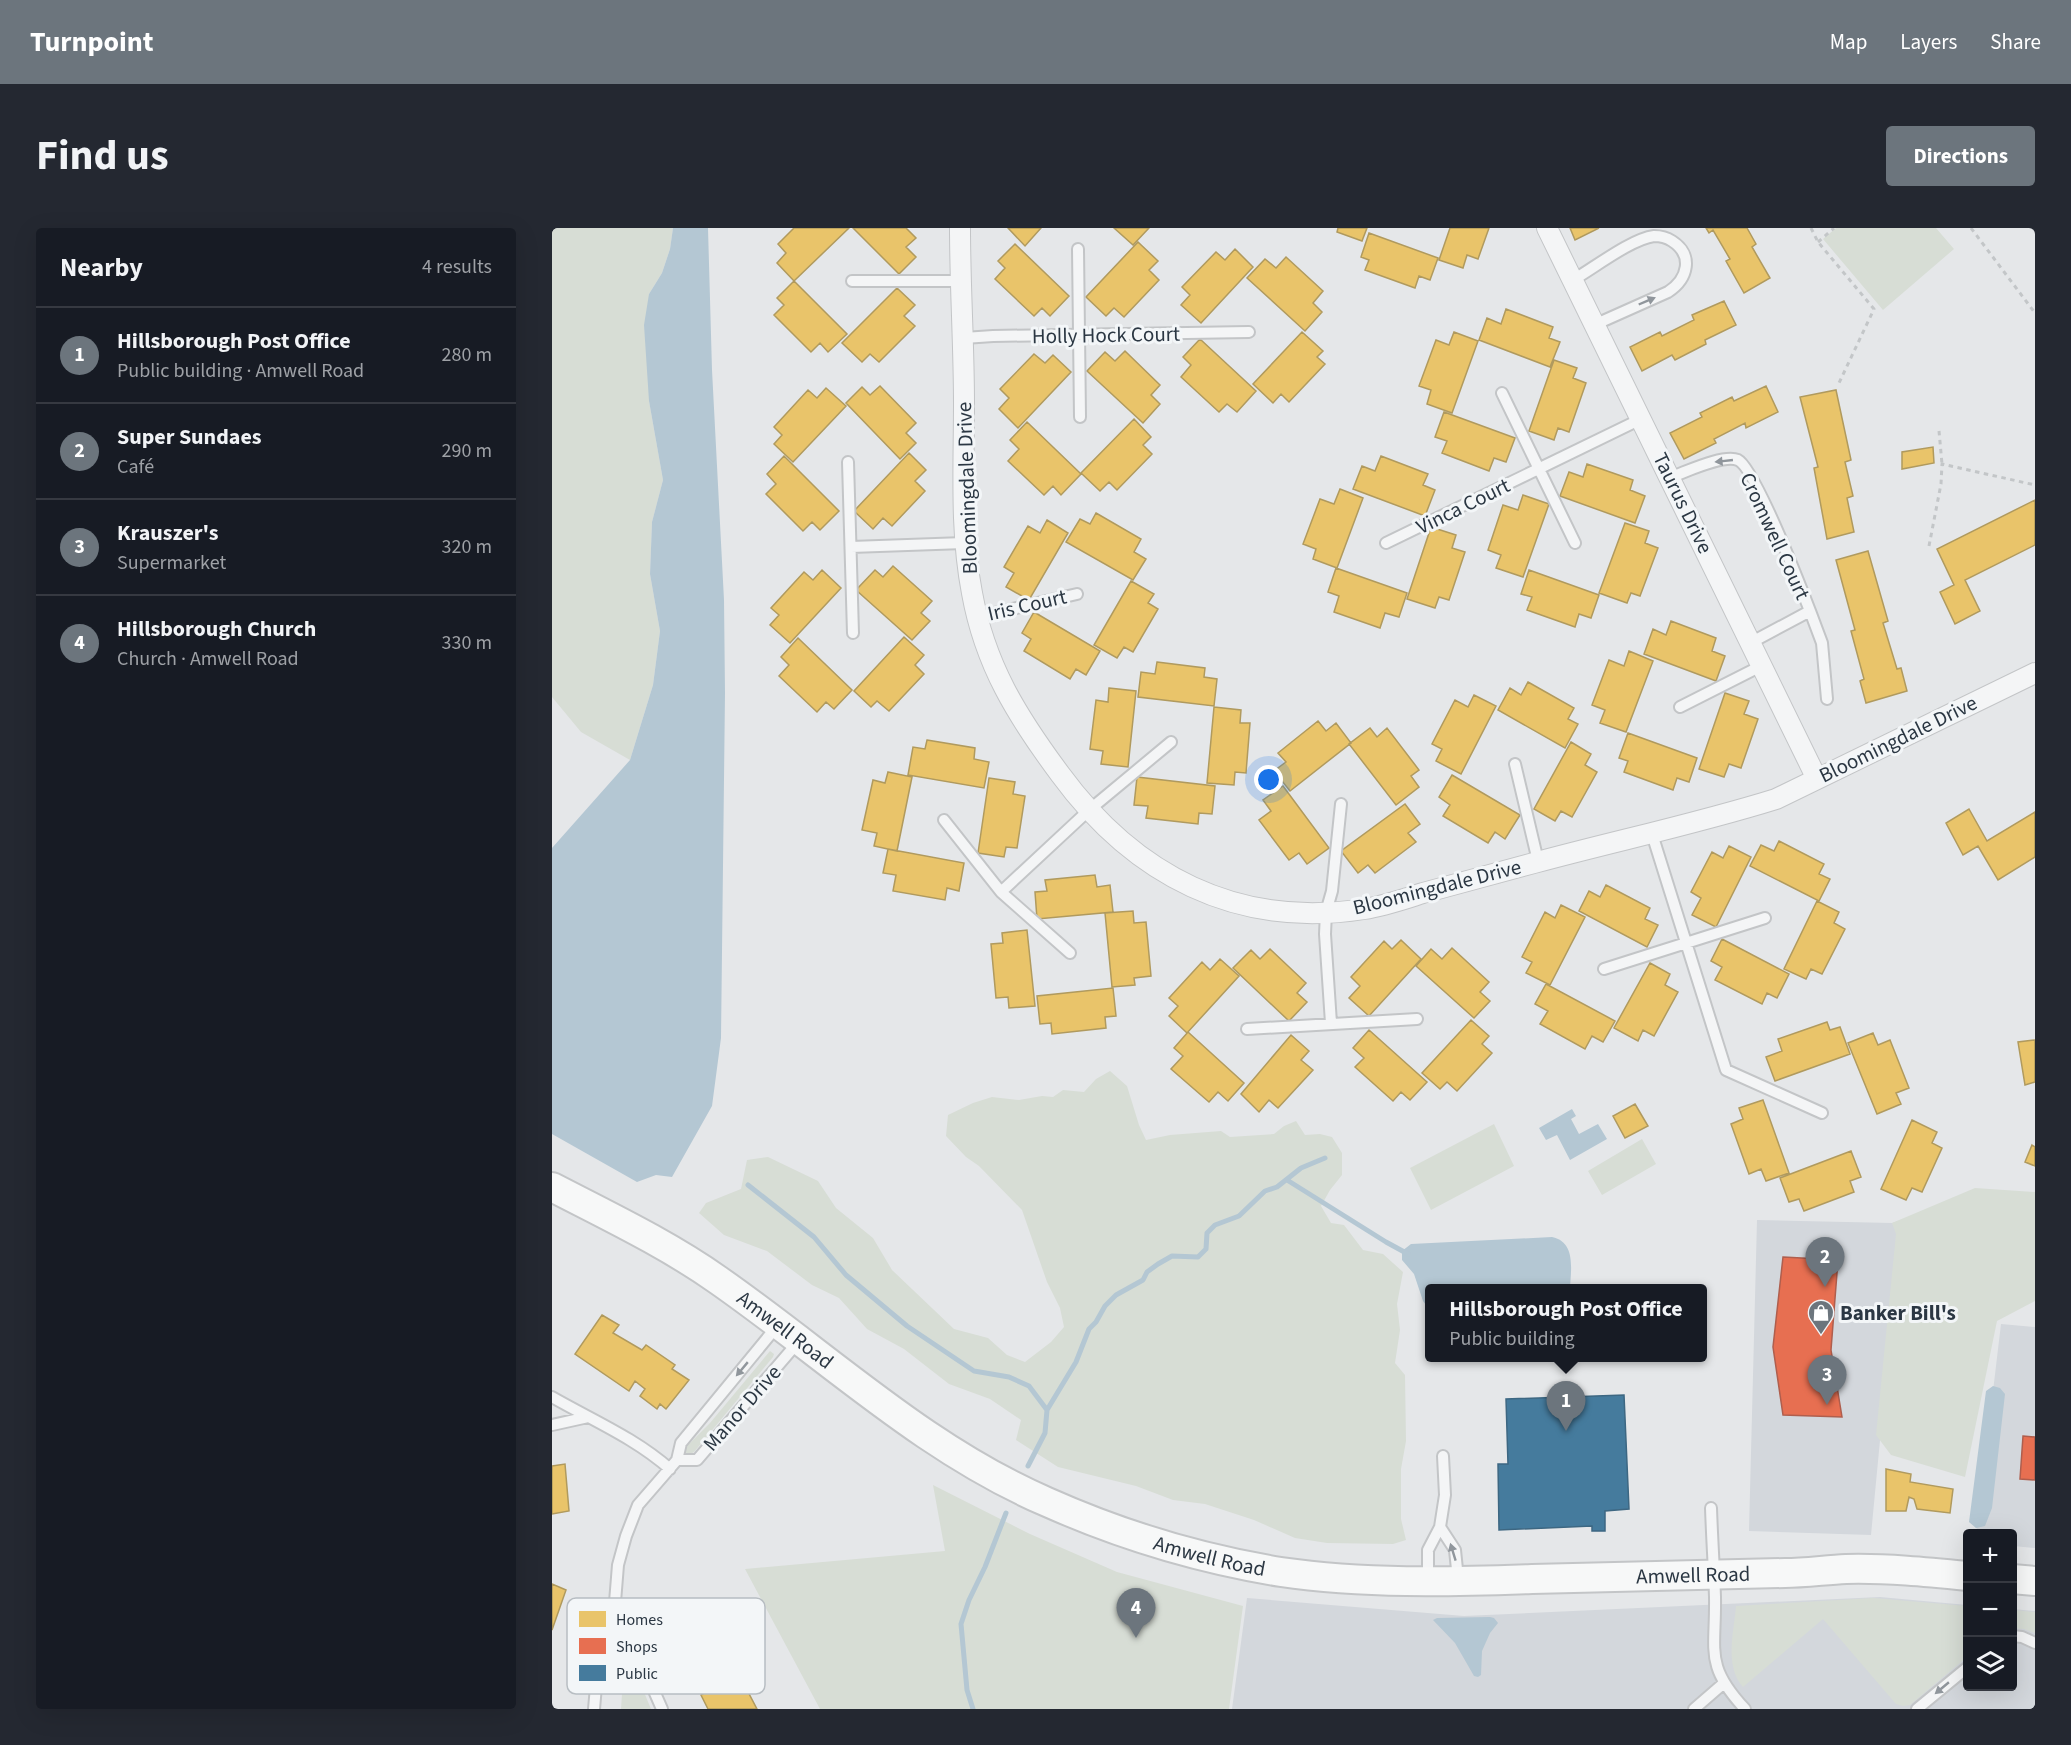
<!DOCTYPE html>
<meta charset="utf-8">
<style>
:root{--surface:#171b24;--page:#242831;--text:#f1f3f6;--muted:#9ea1a6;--line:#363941;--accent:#6c757d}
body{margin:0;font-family:"Source Sans 3",sans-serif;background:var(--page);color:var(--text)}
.controls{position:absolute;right:18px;bottom:18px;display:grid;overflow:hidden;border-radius:6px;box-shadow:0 6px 24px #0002}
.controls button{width:54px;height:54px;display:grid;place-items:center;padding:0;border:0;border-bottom:2px solid var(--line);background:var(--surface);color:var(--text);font:30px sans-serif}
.you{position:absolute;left:717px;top:552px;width:21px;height:21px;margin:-15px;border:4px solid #fff;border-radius:50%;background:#1a73e8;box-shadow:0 0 0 9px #1a73e833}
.badge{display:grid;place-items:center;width:39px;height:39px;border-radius:50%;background:var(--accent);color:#fff;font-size:20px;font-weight:700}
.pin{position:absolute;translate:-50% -50px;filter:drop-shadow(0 2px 3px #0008)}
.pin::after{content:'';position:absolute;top:32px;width:21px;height:18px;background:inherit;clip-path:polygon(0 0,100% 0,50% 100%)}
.popup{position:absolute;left:873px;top:1056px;width:282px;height:78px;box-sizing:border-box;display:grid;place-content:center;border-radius:6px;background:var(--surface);filter:drop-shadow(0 2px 4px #0005);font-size:20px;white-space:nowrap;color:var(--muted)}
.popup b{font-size:22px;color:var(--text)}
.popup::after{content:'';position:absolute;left:50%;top:100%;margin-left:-12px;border:12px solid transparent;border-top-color:var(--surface)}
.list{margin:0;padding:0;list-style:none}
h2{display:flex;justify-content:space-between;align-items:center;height:78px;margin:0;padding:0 24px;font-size:26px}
h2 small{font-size:20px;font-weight:400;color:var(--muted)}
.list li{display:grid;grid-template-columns:39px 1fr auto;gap:18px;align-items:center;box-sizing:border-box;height:96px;padding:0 24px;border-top:2px solid var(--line)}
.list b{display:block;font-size:22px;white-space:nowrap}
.list p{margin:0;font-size:20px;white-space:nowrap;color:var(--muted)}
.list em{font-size:20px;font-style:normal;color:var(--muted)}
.icon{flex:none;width:33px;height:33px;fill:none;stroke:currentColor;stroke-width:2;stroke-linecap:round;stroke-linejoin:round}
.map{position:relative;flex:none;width:1483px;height:1481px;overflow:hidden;border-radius:6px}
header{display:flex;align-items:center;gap:36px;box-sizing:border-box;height:84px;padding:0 30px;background:var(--accent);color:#fff}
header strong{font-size:28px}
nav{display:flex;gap:33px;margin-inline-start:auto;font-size:21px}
.intro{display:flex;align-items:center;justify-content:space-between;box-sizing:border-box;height:144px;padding:0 36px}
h1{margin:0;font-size:42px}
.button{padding:15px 27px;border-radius:6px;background:var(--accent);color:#fff;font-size:21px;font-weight:700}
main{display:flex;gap:36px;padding:0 36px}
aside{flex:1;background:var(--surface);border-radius:6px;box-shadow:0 6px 24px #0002}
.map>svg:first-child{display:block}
</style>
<header>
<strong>Turnpoint</strong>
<nav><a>Map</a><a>Layers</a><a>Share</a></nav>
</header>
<div class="intro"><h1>Find us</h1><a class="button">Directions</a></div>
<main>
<aside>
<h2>Nearby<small>4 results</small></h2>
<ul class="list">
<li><span class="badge">1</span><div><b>Hillsborough Post Office</b><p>Public building · Amwell Road</p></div><em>280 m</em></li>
<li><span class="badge">2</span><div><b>Super Sundaes</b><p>Café</p></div><em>290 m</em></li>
<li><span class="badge">3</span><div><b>Krauszer's</b><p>Supermarket</p></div><em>320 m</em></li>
<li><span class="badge">4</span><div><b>Hillsborough Church</b><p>Church · Amwell Road</p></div><em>330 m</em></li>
</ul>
</aside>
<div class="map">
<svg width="1483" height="1481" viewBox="0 0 1483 1481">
<rect width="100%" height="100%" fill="#e5e7e9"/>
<!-- built -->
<path fill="#d3d7dc" d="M1205,992L1340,995L1349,992L1319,1307L1197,1303Z
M1449,1096L1483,1099V1320L1461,1318L1460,1306H1424Z
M1328,1369L1415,1377L1416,1458H1460L1461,1381L1483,1383V1481H680L695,1370L912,1388Z"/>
<!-- green -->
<path fill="#d7ddd5" d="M0,0H121L118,21L110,45L97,66V173L111,252L100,294L98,346L108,403L101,457L78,532L29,504L0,469Z
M1284,0H1384L1402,21L1331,82L1271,11Z
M558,843L575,858L587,897L594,912L618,907L669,903L678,909L722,906L732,898L744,893L753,907L768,906L780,909L790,925V947L778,962L769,978L779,995L792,997L811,1022L831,1026L851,1044L845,1076L848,1102L843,1135L853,1147L854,1213L849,1241V1291L854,1312L841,1316L775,1315L743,1310L702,1292L653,1276L621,1272L584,1258L506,1239L464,1212L469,1192L438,1171L397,1156L352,1121L315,1101L287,1070L260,1057L215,1023L172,1007L147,985L154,975L189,961L195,932L216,929L266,953L284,980L321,1010L340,1042L402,1101L436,1110L455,1127L473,1134L499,1114L512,1099L508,1080L495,1054L470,982L427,938L414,929L394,908L396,887L421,875L440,869L467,872L490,868L501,869L511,862L532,864L544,851Z
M942,896L962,938L879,982L858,940Z
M1090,911L1104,936L1050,967L1036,943Z
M1423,960L1483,964V1073L1445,1093L1413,1249L1339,1227L1324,1207L1344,1006L1340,995Z
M218,1123L222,1126L221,1129L142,1224L137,1227L133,1224L134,1219L158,1195Z
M381,1257L478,1306L565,1344L691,1378L677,1481H268L193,1341L393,1323Z
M1321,1370L1415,1378V1429L1358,1477L1351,1478L1344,1476L1271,1391L1191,1459C1172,1438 1182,1404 1184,1378Z
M1461,1382L1483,1384V1405L1472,1401L1461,1400Z
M66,1403L68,1406L99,1481H69L71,1451L56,1449L63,1404Z"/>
<!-- water -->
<path fill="#b4c7d3" d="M121,0H156L160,142L172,372L173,465L169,810L160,878L120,949L104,947L85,954L0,906V620L78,532L101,457L108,403L98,346L100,294L111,252L97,173L92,97L97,66L110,45L118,21Z
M1020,881L1024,888L1019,891L1027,906L1046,896L1055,911L1018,932L1005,907L994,912L987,900Z
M1000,1009C1024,1014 1019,1041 1018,1060H878L877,1081L871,1073L862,1046L850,1032V1023L859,1016Z
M1441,1158L1448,1160L1453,1166L1440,1280L1433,1298L1424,1300L1417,1294L1434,1163Z
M938,1389L942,1390L946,1395L938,1405L930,1423L929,1447L926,1449L922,1448L903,1415L881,1392L885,1390Z"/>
<!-- homes -->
<path fill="#e9c46a" stroke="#b09a5e" stroke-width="1.5" d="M242,0H297L242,53L225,35L234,25L226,16Z
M301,0H354L364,10L354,19L364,29L347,46Z
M456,0H489L473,18Z
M562,0H597L581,17Z
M786,0H815L810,13L785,4Z
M898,0H937L926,31L915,27L911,40L887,32Z
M1018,0H1047L1023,12Z
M1154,0H1195L1204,16L1200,19L1218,50L1192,65L1174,33L1178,31L1161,2L1157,5Z
M817,5L886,30L878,52L867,48L863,60L813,42L817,32L809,29Z
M586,14L606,33L597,42L607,52L572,89L562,80L554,88L534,69Z
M463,16L517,68L498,88L490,80L482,88L443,51L453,40L446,33Z
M683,21L701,39L649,95L629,77L638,67L630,59L664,24L673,32Z
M734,29L771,63L761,75L770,84L753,103L695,50L713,31L724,40Z
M242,53L295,106L276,124L268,115L259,124L222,87L232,77L225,70Z
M345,60L363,77L352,88L363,98L327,134L318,126L310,134L290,115Z
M1172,73L1184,97L1153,112L1154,116L1123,132L1120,127L1090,143L1078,119L1108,104L1110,108L1142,92L1140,87Z
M954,81L1001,99L997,110L1008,114L998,139L927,112L935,90L949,96Z
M750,104L771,123L765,129L773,136L737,174L729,166L721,175L701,156Z
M902,104L926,113L900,185L875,176L879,162L867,158L884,112L897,117Z
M648,111L704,163L685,184L675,176L667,184L629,149L639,137L631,129Z
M573,123L608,157L599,167L608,176L591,195L535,143L553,124L563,133Z
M482,126L493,135L501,127L519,144L466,200L447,181L457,170L448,161Z
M1002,132L1025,140L1021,150L1034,155L1017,204L1006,200L1002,212L977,203Z
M328,158L364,195L354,205L364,215L348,231L294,175L310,159L318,167Z
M1214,158L1226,184L1194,200L1193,195L1162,211L1164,215L1132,231L1118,205L1150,189L1148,185L1180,169L1182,173Z
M274,160L294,178L241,234L222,216L230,207L222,199L256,162L265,170Z
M1284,162L1299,232L1293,234L1301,268L1295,270L1302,304L1275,311L1262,240L1266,239L1248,169Z
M892,184L963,210L954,234L942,230L937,243L890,225L895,213L883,209Z
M582,191L599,209L591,217L600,226L565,262L557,254L548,263L529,245Z
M475,194L529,246L509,267L501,258L492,267L456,233L467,221L458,212Z
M1381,219L1382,235L1350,241V224Z
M357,225L374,242L363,253L373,263L340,298L331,290L321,301L302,283Z
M232,228L287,283L268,302L260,294L251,303L214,266L224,256L215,246Z
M829,228L876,246L871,257L883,262L873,288L801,261L810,238L823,243Z
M1035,236L1081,252L1078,262L1093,268L1083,295L1008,268L1017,244L1031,249Z
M788,261L811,270L785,340L761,331L764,321L751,316L768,271L782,276Z
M971,267L997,276L971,349L944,340L949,327L936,322L951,277L966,282Z
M1483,272V317L1413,352L1428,383L1403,396L1388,364L1402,357L1385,321Z
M544,285L589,311L582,324L594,331L581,352L514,314L528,291L538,296Z
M495,292L516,305L477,372L454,359L462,345L452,339L476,298L488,305Z
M1073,295L1097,303L1093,315L1106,320L1088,368L1079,365L1075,375L1047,365Z
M879,299L904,307L900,320L913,324L897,372L887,369L883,380L855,371Z
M1316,323L1336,393L1331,395L1345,441L1349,440L1355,463L1314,475L1308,453L1312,451L1299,403L1303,402L1284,332Z
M341,338L380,373L369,385L378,393L360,412L304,362L323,342L331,349Z
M784,340L855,365L847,389L833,385L828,400L782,384L787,368L776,364Z
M270,342L289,360L238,415L218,397L227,387L219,380L252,344L261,352Z
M977,342L1047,367L1039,390L1027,386L1023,399L975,382L980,369L969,366Z
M579,353L602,366L596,375L606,381L581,424L572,419L565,430L542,417Z
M482,384L548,423L534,447L524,441L518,451L472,423L479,411L470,405Z
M1119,393L1164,410L1160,423L1173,428L1164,453L1092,426L1101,401L1114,407Z
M352,409L372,427L363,437L372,446L337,483L325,473L319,479L302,463Z
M246,410L300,462L282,481L274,474L265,484L227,448L237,437L229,429Z
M1077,423L1101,433L1074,504L1048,495L1053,482L1040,477L1057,432L1072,438Z
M605,434L653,440L652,449L665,451L662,478L586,469L589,444L603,446Z
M976,454L1022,480L1016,491L1026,496L1013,520L946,482L958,460L969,467Z
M557,460L584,463L576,539L549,536L551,523L538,521L544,472L556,474Z
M1173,465L1197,473L1192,486L1206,491L1189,540L1177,536L1172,549L1147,541Z
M922,467L944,478L909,546L884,533L890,521L880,516L903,472L916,479Z
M662,479L689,482L688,495H698L694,545L683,544L682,557L655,555Z
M766,493L774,503L784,495L799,515L738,563L722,543L734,534L726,525Z
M818,500L825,509L835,500L867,542L859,548L867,559L844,577L797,516Z
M1076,505L1145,530L1137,554L1125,550L1121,562L1072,544L1076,533L1067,530Z
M375,512L423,520L422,531L437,534L432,560L356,547L361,519L373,521Z
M1019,514L1039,526L1033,537L1045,544L1020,589L1009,583L1003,593L982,581Z
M336,544L360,549L345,623L322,618L325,605L310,602L321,552L333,555Z
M900,547L968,587L953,611L943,604L936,615L891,588L898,577L887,569Z
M585,549L663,558L660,586L647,585L646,596L594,590L596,578L582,577Z
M437,550L463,554L461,566L473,568L465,620L454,619L452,629L426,625Z
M731,558L777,620L755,636L747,625L737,632L707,592L719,583L711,572Z
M853,576L868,596L856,605L864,614L823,645L816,637L806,645L789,623Z
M1417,581L1435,613L1483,584V629L1446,652L1426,618L1411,627L1394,595Z
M1227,613L1272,636L1267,646L1278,651L1267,673L1198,638L1209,617L1222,623Z
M1177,618L1199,629L1164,699L1140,687L1149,670L1139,664L1160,624L1171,630Z
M336,621L412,635L407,663L395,660L393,672L341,663L344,647L331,645Z
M543,647L545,659L558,657L561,684L485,691L483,664L495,663L493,652Z
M1054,657L1098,680L1093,691L1106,697L1095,719L1027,683L1037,663L1048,669Z
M1265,673L1287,684L1282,695L1293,701L1270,746L1259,741L1254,751L1232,741Z
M1009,677L1033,689L998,757L974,745L980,734L970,729L993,684L1003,690Z
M581,683L582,695L594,694L599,748L582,750L583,757L560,759L553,685Z
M475,702L483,778L457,780L456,769L444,770L439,716L451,715L450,705Z
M1170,711L1237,746L1225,770L1215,765L1210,776L1163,752L1170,739L1159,733Z
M849,712L869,731L817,788L797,770L808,758L799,749L832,713L840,721Z
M900,720L937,754L928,764L938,773L922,790L864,738L879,721L890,731Z
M718,721L754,755L745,765L755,774L737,793L681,740L699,722L708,731Z
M668,731L687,748L635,805L617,788L626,778L617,770L650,734L658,742Z
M1098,735L1118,746L1113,757L1126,764L1102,808L1091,802L1086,813L1062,800Z
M994,756L1063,793L1051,814L1040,808L1033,821L988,796L996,783L983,776Z
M561,760L564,788L553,789L554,800L500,806L499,795L488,796L485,768Z
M919,792L937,808L930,816L940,825L905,863L895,854L888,861L870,845Z
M1275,794L1278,802L1288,799L1298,826L1223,853L1214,829L1230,823L1226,811Z
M817,802L875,854L858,872L849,864L841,873L803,839L812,830L801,820Z
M636,804L692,855L676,873L666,864L657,874L619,841L631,828L622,820Z
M1321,805L1326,817L1338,812L1357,860L1344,865L1349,876L1325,886L1296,815Z
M739,807L757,823L749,832L761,842L726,880L717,872L707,884L689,866Z
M1483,812V854L1473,857L1466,814Z
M1211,872L1237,945L1214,953L1209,941L1197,946L1179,896L1191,891L1187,880Z
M1083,876L1096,898L1073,910L1061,888Z
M1360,892L1385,904L1380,915L1390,920L1370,964L1360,960L1354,972L1329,961Z
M1480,917L1483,919V938L1473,934Z
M1299,923L1309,949L1298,953L1302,964L1252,983L1247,971L1237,974L1228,950Z
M50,1087L67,1097L61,1105L90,1122L94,1117L123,1137L120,1141L137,1152L114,1181L108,1176L105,1181L88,1168L93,1161L83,1153L77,1163L23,1126Z
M13,1236L17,1283L0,1286V1238Z
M1334,1241L1359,1246L1358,1254L1401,1261L1398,1285L1365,1281L1362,1271L1357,1269L1354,1283H1334Z
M0,1356L14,1362L0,1402Z
M158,1371L167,1391L161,1395L176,1424L182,1421L199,1455L193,1458L205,1481H156L149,1467L162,1459L156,1446L144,1452L135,1433L141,1430L135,1418L129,1421L118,1393Z"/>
<!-- shops -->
<path fill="#e76f51" stroke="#af5e4d" stroke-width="1.5" d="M1231,1029L1286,1032L1279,1122L1290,1189L1231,1187L1221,1119Z
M1471,1208L1483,1209V1252L1468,1251Z"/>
<!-- public -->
<path fill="#457b9d" stroke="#3d6782" stroke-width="1.5" d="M1072,1167L1077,1281L1053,1283V1303H1040V1298L947,1302L946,1236H956L954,1171Z"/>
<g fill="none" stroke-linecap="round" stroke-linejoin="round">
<!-- stream -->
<path stroke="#b4c7d3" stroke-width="5" d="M735,952L834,1014L856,1026
M196,957L262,1009L294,1047L355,1098L422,1143L457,1149L477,1158L495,1182L493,1205L476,1238
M495,1182L524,1134L537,1101L544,1094L553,1078L564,1067L591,1052L595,1044L606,1036L620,1028L646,1029L654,1021L655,1005L663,997L687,988L713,963L725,959L749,940L773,930
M421,1481L415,1462L409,1396L417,1372L433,1339L454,1285"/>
<defs>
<path id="service" d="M526,21L528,189
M1021,52C1042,40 1079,11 1102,8C1108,8 1114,9 1120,13C1142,27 1136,51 1116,64L1042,97
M300,53H408
M412,110L441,108L697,104
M950,165L1023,315
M296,234L301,405
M1119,249C1134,244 1171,226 1186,232C1203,240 1249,360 1258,383L1200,414
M834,315L1089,191
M299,319L412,315
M1258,383L1270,415L1275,471
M425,389L525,366
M1128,479L1211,437
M963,536L986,633
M392,592L449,664L536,583L619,514
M1100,606L1174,842L1270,885
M449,664L518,725
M1052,741L1213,690
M779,795L773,706L774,684L780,663L789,576
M695,801L865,791
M0,1169C40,1192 83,1210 118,1241
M0,1197L36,1189
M125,1232H145L247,1113
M1159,1280C1160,1310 1162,1339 1163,1369C1164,1423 1152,1437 1193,1481
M888,1299L903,1322L906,1351
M876,1351V1322L888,1299L893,1267L891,1228
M63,1374L110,1481
M1460,1408L1470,1409L1483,1415
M42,1481L48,1413L63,1374L66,1337L74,1308L86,1277L125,1232L129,1215L226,1097
M1142,1481L1172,1455
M1365,1481L1416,1439"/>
<path id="minor" d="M408,0C408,59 412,117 412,176C412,239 408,303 420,365C433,437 465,488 508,546C582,647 685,701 812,681C832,678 852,671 871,665C908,655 945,645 982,635C1063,613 1144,596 1224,571L1483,445
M995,0L1265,551"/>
<g id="secondary">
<path id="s1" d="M0,959C56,988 115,1016 166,1052C275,1128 372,1221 495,1274C569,1307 649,1331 729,1344C812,1356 897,1354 980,1351C1064,1349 1148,1347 1233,1345C1253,1345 1273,1342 1294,1341C1334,1340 1375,1344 1416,1348"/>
<path d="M1460,1351L1483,1353"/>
</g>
</defs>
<!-- service casing -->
<use href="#service" stroke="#c3c5c7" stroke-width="14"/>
<!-- minor casing -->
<use href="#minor" stroke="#c3c5c7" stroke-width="22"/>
<!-- secondary casing -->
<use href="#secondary" stroke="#c3c5c7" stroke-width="32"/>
<!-- path -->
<path stroke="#c3c6c8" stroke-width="3" stroke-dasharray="4.5 4.5" stroke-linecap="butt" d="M1259,0L1266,14L1322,81L1287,155
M1419,0L1483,85
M1266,14L1282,0
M1387,203L1390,236
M1377,318L1389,256L1390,236L1483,257"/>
<!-- service -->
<use href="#service" stroke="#f4f5f6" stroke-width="10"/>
<!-- minor -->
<use href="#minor" stroke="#f4f5f6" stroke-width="20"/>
<!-- secondary -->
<use href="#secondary" stroke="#f7f8f8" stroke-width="28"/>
</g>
<!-- one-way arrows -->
<defs><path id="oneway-solid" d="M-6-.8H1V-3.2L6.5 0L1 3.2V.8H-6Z" transform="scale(1.5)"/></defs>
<g fill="#90969c">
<use href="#oneway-solid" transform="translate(1095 73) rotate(-23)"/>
<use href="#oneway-solid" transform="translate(1172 233) rotate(174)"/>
<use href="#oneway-solid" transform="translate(190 1141) rotate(130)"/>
<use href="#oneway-solid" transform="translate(901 1324) rotate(-107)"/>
<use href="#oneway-solid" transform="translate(1390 1460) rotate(140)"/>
</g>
<!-- icons -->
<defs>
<symbol id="shop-pin" viewBox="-11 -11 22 30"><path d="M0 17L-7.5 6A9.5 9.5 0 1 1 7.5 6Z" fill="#6c757d" stroke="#f3f6f8"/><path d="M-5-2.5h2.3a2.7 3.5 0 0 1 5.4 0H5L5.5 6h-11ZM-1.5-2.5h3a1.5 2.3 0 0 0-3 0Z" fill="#fff"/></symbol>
</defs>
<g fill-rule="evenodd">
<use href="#shop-pin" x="1254" y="1070" width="30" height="40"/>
</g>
<g text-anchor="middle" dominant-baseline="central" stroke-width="6" stroke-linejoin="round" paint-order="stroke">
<!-- street labels -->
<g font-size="21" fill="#2b3743" stroke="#f3f6f8">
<text transform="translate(554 107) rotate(-1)">Holly Hock Court</text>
<text transform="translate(415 260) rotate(-92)">Bloomingdale Drive</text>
<text transform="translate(1131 275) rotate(64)">Taurus Drive</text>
<text transform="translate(911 278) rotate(-26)">Vinca Court</text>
<text transform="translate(1223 308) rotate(65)">Cromwell Court</text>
<text transform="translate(475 377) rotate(-13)">Iris Court</text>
<text transform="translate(1346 511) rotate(-26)">Bloomingdale Drive</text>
<text transform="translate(885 659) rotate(-14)">Bloomingdale Drive</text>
<text stroke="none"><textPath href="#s1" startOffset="274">Amwell Road</textPath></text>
<text transform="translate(190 1180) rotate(-49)">Manor Drive</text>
<text stroke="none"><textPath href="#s1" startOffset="760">Amwell Road</textPath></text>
<text stroke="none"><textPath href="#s1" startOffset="1246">Amwell Road</textPath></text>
</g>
<!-- poi labels -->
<g font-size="21" font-weight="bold" fill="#2b3743" stroke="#f3f6f8" text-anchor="start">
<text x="1288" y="1085">Banker Bill's</text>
</g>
</g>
<!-- legend -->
<rect x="15" y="1370" width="198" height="96" rx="9" fill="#f3f6f8" stroke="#b7bdc2" stroke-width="1.5"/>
<rect x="27" y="1383" width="27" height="16" fill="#e9c46a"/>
<rect x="27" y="1410" width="27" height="16" fill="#e76f51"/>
<rect x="27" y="1437" width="27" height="16" fill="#457b9d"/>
<g font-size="16" fill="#2b3743">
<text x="64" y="1397">Homes</text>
<text x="64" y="1424">Shops</text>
<text x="64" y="1451">Public</text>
</g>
</svg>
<div class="controls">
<button>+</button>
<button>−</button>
<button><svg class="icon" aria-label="layers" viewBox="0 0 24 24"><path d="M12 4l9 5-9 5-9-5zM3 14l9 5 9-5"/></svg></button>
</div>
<div class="you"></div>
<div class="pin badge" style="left:1014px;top:1203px">1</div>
<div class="popup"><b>Hillsborough Post Office</b>Public building</div>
<div class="pin badge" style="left:1273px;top:1059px">2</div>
<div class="pin badge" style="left:1275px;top:1177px">3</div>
<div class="pin badge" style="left:584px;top:1410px">4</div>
</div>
</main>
